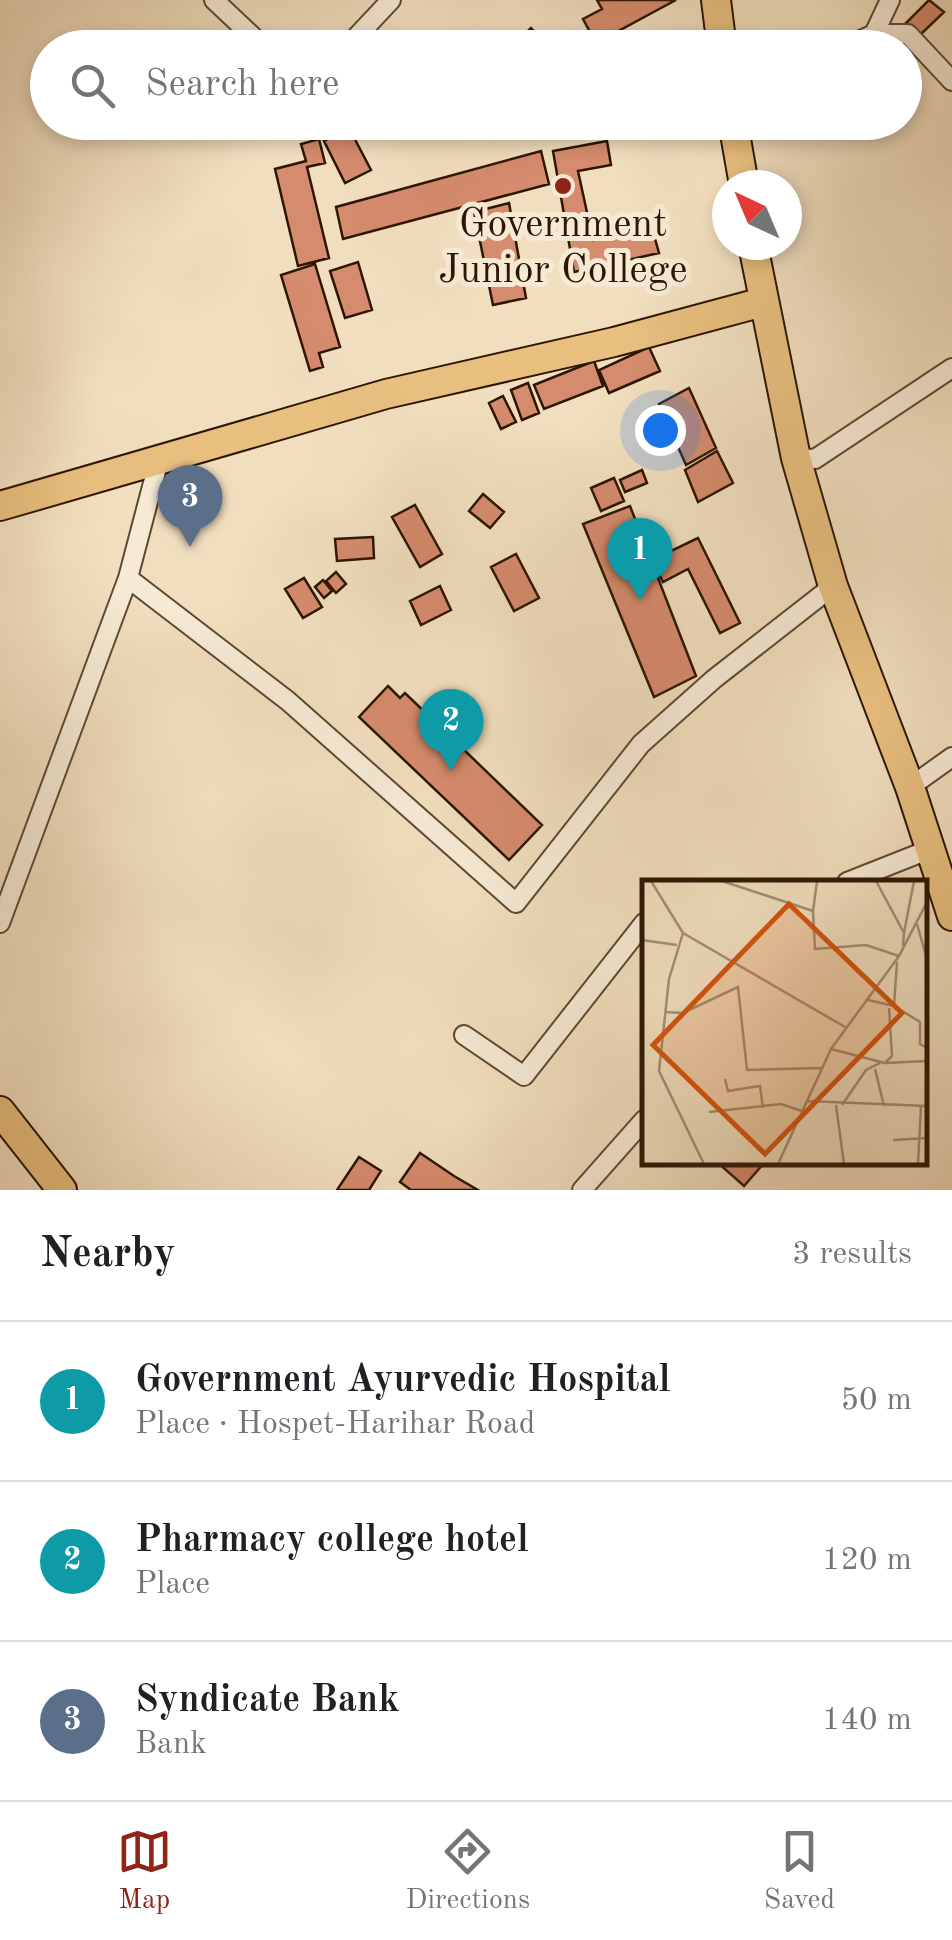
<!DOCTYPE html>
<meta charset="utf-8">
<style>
:root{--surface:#fff;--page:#f2f2f2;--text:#202124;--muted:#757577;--line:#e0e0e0;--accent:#8f2418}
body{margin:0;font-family:"Old Standard TT",serif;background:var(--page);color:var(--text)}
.compass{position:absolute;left:712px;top:170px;width:90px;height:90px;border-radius:50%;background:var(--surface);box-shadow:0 5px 15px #0003;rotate:316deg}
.you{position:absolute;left:660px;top:430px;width:35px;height:35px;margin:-25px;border:8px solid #fff;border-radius:50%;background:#1a73e8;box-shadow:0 0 0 15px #1a73e833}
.badge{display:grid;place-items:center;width:65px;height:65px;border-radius:50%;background:var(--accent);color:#fff;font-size:32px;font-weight:700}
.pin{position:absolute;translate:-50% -82px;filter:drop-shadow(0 2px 5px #0008)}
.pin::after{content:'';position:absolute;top:52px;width:35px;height:30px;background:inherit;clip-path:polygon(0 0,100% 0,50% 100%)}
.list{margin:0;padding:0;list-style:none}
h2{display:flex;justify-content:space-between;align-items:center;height:130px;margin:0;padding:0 40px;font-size:42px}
h2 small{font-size:32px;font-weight:400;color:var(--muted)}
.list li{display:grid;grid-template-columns:65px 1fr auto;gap:30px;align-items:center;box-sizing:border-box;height:160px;padding:0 40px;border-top:2px solid var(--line)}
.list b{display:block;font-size:38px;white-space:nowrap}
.list p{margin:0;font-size:32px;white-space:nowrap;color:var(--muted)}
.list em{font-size:32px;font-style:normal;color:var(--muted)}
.icon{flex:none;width:55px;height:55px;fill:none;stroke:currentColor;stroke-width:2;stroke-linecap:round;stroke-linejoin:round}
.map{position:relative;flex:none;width:952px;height:1190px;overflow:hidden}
.search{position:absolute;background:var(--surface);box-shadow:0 5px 15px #0003;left:30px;right:30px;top:30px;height:110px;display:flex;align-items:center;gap:25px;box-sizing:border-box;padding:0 35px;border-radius:55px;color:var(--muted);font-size:38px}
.sheet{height:610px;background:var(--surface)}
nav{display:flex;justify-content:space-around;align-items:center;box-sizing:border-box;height:140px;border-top:2px solid var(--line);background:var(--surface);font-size:28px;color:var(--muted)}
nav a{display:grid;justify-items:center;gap:5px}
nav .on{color:var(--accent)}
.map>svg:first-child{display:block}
</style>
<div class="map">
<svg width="952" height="1190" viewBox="0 0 952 1190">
<rect width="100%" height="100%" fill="#f1debe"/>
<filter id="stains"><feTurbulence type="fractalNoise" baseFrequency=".002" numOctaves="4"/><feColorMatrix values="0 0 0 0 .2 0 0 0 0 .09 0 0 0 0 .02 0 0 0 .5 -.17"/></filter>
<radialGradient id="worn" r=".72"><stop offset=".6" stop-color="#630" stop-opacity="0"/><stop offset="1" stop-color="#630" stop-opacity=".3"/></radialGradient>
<!-- building -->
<path fill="#d58b6d" stroke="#2d1604" stroke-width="2.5" d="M597,0H676L596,43L583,19L602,9Z
M929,0L944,12L918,37L905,24Z
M531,28L550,48H510Z
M349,128L371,170L345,183L324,141Z
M319,139L325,163L307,167L329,258L298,266L275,169L306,161L301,144Z
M607,141L611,165L578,171L593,240L652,228L659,253L574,272L553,151Z
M541,151L549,184L343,239L336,207Z
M509,203L526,298L493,305L474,212Z
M358,262L372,310L345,318L330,271Z
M315,264L340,347L319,353L323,367L310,371L281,275Z
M649,347L660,371L609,393L599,370Z
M594,361L603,386L544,409L534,385Z
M528,383L539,413L522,420L511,390Z
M689,388L716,448L686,465L659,404Z
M503,396L516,422L501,429L489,403Z
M717,451L733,483L698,502L685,470Z
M642,470L647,483L625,492L620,480Z
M614,478L624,501L601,511L591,488Z
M483,494L504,512L490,528L469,511Z
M415,505L442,554L420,567L392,517Z
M630,506L696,676L654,697L583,524Z
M373,537L374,558L337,561L335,539Z
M698,538L740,623L720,633L688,569L663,582L652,560Z
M516,554L539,598L514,611L491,567Z
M336,572L346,584L336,593L326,581Z
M304,578L322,607L303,618L285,589Z
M323,580L332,591L324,598L315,587Z
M440,586L451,610L421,625L410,601Z
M388,686L400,698L405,693L542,825L509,860L359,717Z
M420,1153L454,1176L478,1190H411L400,1182Z
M359,1157L381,1171L369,1190H337Z
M717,1162H765L744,1186Z"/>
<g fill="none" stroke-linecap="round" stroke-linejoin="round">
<defs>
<path id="street" d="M214,0L265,48
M874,34H908L952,81
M346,48L391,0
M843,48L874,34L890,0
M796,458L815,459L952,368
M128,578L159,460
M910,787L952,757
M847,882L928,850
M0,923L128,578L288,701L516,903L641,744L714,679L833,586
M464,1035L524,1076L644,923
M582,1190L644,1120"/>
<path id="primary" d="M716,0L722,48
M733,122L744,185
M753,245L796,458L833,586L910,787L952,916
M0,506L386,394L614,342L763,302
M0,1111L62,1190"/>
</defs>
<!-- street casing -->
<use href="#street" stroke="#5e4832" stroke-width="22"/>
<!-- primary casing -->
<use href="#primary" stroke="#2d1604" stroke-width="32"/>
<!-- street -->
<use href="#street" stroke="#f6ead5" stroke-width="18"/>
<!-- primary -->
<use href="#primary" stroke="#e8bf7f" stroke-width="28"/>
</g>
<!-- markers -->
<circle fill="#8f2418" stroke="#f6ead5" stroke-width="4" cx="563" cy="186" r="10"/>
<g text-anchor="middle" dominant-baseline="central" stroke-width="10" stroke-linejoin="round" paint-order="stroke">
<!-- poi labels -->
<g font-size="40" fill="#2d1604" stroke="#f6ead5">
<text x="563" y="226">Government<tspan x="563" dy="46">Junior College</tspan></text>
</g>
</g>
<!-- overview -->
<g transform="translate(642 880)">
<rect width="285" height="285" fill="#f1debe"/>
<path fill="none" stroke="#a38e74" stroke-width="2.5" d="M9,1L41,53L27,99L17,191L62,284M80,1L171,31L173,69L224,65L257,76M234,1L262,53L261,66M171,31L175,1M275,44L285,79M41,53L203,147M262,53L272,1M0,60L35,65M226,120L252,126L255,82M252,126L278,142V164L285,168M23,132L41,133L96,107L105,190L179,188M189,169L243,183L250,176L247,128M243,183L285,181M233,189L242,226M83,199L86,211L118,206L121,228M165,221L285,226M194,225L202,284M200,225L224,190L238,183M67,232L139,224L160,231M251,260L285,258M136,284L189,169L257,76L285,22M276,284L279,226"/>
<path fill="#d5520b" fill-opacity="0.15" stroke="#d5520b" stroke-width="5" d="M147,24L260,133L123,274L11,165Z"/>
<rect width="285" height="285" fill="none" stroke="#2d1604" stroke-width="5"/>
</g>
<rect width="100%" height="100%" filter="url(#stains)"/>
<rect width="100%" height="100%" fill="url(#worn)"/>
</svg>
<svg class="compass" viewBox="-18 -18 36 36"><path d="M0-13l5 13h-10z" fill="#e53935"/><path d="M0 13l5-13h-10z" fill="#757577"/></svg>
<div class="you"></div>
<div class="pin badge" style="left:640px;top:600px;background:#0f9aa8">1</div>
<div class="pin badge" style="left:451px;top:771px;background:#0f9aa8">2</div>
<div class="pin badge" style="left:190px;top:547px;background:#5c6f8a">3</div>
<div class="search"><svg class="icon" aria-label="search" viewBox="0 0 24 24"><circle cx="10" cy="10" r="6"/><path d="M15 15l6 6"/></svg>Search here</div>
</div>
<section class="sheet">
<h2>Nearby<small>3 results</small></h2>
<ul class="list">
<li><span class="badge" style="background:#0f9aa8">1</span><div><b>Government Ayurvedic Hospital</b><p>Place · Hospet-Harihar Road</p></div><em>50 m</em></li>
<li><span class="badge" style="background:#0f9aa8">2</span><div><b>Pharmacy college hotel</b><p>Place</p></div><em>120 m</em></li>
<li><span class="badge" style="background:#5c6f8a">3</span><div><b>Syndicate Bank</b><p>Bank</p></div><em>140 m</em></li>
</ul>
</section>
<nav>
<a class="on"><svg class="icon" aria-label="map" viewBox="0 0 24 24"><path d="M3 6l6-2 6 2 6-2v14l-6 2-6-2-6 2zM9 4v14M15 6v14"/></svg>Map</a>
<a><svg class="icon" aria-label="directions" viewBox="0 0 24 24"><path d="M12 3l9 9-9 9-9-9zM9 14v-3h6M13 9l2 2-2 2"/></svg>Directions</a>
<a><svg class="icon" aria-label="saved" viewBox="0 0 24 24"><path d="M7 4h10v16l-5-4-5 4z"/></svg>Saved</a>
</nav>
